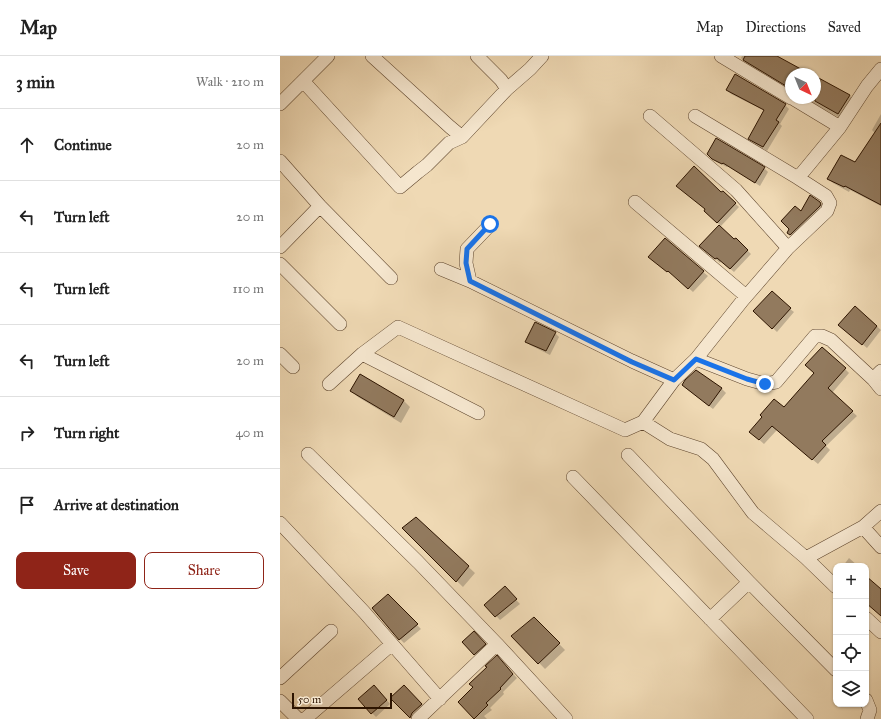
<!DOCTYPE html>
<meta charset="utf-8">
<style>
:root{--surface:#fff;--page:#f6f6f6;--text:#222;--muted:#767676;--line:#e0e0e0;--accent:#8f2418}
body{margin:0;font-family:"IM FELL Great Primer",serif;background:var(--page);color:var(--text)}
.controls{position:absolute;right:12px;bottom:12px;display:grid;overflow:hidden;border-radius:8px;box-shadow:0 1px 3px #0004}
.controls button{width:36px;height:36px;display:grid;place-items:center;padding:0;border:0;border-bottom:1px solid var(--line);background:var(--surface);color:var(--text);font:20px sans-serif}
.compass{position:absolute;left:505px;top:12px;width:36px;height:36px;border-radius:50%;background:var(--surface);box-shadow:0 1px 3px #0004;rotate:137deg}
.scale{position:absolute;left:12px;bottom:10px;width:100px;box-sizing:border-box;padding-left:4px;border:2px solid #2d1400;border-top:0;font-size:11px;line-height:14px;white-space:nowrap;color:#2d1400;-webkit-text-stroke:3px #f5e6ce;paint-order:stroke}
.stop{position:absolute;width:12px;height:12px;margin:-9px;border:3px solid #1a73e8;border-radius:50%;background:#fff}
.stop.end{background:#1a73e8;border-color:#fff;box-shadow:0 1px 4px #0008}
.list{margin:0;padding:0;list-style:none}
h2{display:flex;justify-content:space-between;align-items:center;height:52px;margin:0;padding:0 16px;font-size:17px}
h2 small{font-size:13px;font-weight:400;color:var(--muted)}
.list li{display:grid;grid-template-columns:26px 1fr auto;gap:12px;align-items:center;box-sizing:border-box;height:72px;padding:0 16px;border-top:1px solid var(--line)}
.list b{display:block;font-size:15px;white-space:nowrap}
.list em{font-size:13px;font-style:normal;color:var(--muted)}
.actions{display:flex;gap:8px;padding:12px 16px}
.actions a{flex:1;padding:9px 0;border:1px solid var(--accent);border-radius:8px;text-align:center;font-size:14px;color:var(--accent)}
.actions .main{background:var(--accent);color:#fff}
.icon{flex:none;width:22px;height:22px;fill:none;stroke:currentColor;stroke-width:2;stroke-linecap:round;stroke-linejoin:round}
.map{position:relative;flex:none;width:601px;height:663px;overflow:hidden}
header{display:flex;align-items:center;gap:24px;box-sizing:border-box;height:56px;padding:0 20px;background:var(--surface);border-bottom:1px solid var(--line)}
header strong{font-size:19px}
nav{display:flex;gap:22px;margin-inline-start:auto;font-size:14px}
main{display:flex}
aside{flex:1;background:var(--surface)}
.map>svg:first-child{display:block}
</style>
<header>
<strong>Map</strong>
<nav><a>Map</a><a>Directions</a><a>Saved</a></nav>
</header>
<main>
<aside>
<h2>3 min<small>Walk · 210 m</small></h2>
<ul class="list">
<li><svg class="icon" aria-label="ahead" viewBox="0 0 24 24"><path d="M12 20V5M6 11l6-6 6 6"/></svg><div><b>Continue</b></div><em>20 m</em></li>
<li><svg class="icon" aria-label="left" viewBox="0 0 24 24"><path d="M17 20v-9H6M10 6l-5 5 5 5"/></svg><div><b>Turn left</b></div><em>20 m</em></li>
<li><svg class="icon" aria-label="left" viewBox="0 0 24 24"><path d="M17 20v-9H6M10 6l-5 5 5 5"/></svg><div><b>Turn left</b></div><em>110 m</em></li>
<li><svg class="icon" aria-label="left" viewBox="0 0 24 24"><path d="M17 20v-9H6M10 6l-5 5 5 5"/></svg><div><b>Turn left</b></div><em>20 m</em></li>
<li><svg class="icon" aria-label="right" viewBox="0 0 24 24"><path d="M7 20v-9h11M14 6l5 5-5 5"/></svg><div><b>Turn right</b></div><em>40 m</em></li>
<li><svg class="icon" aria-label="arrive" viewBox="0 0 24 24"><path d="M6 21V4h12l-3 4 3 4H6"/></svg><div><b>Arrive at destination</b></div></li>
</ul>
<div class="actions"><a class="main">Save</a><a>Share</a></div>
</aside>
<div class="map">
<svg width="601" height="663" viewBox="0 0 601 663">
<rect width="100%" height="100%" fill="#efd9b4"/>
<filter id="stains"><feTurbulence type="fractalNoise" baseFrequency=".005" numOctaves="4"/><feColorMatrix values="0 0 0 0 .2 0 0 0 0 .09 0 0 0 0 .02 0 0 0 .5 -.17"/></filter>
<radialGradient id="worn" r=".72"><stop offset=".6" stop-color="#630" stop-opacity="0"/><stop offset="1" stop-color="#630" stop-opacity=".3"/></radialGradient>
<!-- shadow -->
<path fill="#0003" d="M462,0H495L528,18H511V35L469,10L461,2Z
M456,19L505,49L509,53L500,68L502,70L487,95L474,87L470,83L485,55L451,38L447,34Z
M535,22L570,40L578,48L567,66L524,42H535Z
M601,58V150L570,134L569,136L553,127L549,123L575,107L595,77L592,74Z
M436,83L484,112L488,116L480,130L448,110L447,111L437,106L432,102Z
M443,136L459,151L441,170L425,155Z
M539,146L544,151L512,180L508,176Z
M456,183L471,198L454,216L441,205L440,207L424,193L454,185Z
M385,184L428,220L413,236L393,218L392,219L373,205Z
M575,251L601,274L587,292L564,273Z
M510,253L514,256L497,276L479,259Z
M256,267L275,277L279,281L270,299L250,289L246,285Z
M565,313L569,317L552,337L577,360L546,390L550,394L538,408L497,374L484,388L475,380L504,352Z
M417,315L442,333L446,337L433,353L407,333Z
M80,319L124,345L130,351L121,367L78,341L71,335Z
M136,462L195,517L183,531L123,473Z
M569,502L578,510H563Z
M225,532L240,548L220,564L206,549Z
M108,540L141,573L124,587L111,574Z
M254,562L285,594L265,613L233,580Z
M194,577L209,592L199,602L183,586Z
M217,601L237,622L223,636L224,638L210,652L212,654L204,660L207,663H196L179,645L184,640L185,641L194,631Z
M124,630L146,652L133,663L112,642Z
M98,634L110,648L96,661L92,657Z"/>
<!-- building -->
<path fill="#927a5e" stroke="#2d1400" d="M465,0H497L530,18H511V33L463,4Z
M455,18L506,48L496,64L499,66L483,91L468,83L484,54L446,34Z
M535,20L570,39L558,58L535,45Z
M601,67V149L565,130L564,131L547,123L561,99L575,106Z
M436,82L485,111L475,127L443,107L442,108L432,103L427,98Z
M414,110L441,136L443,135L456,147L437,167L424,155L425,153L396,130Z
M530,139L540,146L541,148L540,150L510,179L507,177L509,173L501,165L515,150L521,155Z
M439,169L454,183L456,182L468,194L450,213L437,202L435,203L419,190Z
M385,182L424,215L408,233L388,215L387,216L368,201Z
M492,235L511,252L492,273L473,255Z
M575,250L597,270L582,289L558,269Z
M255,266L276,276L266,295L245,286Z
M542,291L566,312L548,332L573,355L542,385L546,389L532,404L492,370L479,384L469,376L482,361L480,359L494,343L504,351L534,317L525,309Z
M416,314L442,332L429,350L402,329L405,324Z
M80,318L124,344L114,361L70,335Z
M136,461L189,510L176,526L122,472Z
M586,520L601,533V560L586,547Z
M225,530L237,543L215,561L204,549Z
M108,538L138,568L119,584L92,552Z
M254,561L280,587L258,608L231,580Z
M194,575L206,588L194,599L182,586Z
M217,599L233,618L220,632L221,633L206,647L208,649L194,663L178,646L193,631L189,628L207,611L205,610Z
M94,629L107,644L91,658L78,643Z
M124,629L142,648L132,657L130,662L110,642Z"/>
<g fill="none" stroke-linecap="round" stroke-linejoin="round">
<defs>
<path id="minor" d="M92,0L170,71L182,81
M197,0L221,24L227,33
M441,0L511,42
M23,25L120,131L138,116L147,109L169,87L182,81L227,33L250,13L262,0
M512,42L560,71
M0,48L48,0
M370,60L456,134L508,192
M415,60L518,122
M0,105L40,150L111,222
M355,146L466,240
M0,191L40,150
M0,208L60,268
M161,213L190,225L352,305L394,324
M190,225L186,207L187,193L210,169
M0,298L13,311
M82,298L198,357
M416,303L467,323L485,328L496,326L535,280H542L551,284L593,323
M601,315L593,323L601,333
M49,328L82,298L118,271L345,374L363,366L394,324L416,303L463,244L508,192L547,155L550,147L546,140L518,122L560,71L587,30L601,13
M363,366L390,383L421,393L433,403L473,457L526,502L556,531
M28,398L138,506L217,588L286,663
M348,399L469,526L556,614
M293,421L527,663
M0,467L84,556L160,643
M583,471L601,491
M526,502L583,471L601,455
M586,562L601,576
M430,563L469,526
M0,622L51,575
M586,644L590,654L587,663
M0,645L18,663
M25,663L112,588
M138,663L217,588"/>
</defs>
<!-- minor casing -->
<use href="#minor" stroke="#5e452d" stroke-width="14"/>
<!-- minor -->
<use href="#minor" stroke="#f5e6ce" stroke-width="13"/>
</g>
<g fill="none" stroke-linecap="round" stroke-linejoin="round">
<!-- route -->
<path stroke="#1a73e8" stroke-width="5" d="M210,168L187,193L186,207L190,225L352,306L394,324L416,303L467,323L485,328"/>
</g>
<rect width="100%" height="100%" filter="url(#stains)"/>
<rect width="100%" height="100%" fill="url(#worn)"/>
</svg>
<div class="controls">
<button>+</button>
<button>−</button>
<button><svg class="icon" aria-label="locate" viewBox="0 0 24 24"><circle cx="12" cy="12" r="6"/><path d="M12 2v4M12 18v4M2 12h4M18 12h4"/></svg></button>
<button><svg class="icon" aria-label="layers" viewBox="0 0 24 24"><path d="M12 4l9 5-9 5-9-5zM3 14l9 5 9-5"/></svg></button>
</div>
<svg class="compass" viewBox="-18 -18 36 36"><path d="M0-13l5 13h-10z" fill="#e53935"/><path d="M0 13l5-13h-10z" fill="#767676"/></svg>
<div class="scale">50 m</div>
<div class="stop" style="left:210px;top:168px"></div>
<div class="stop end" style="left:485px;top:328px"></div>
</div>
</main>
